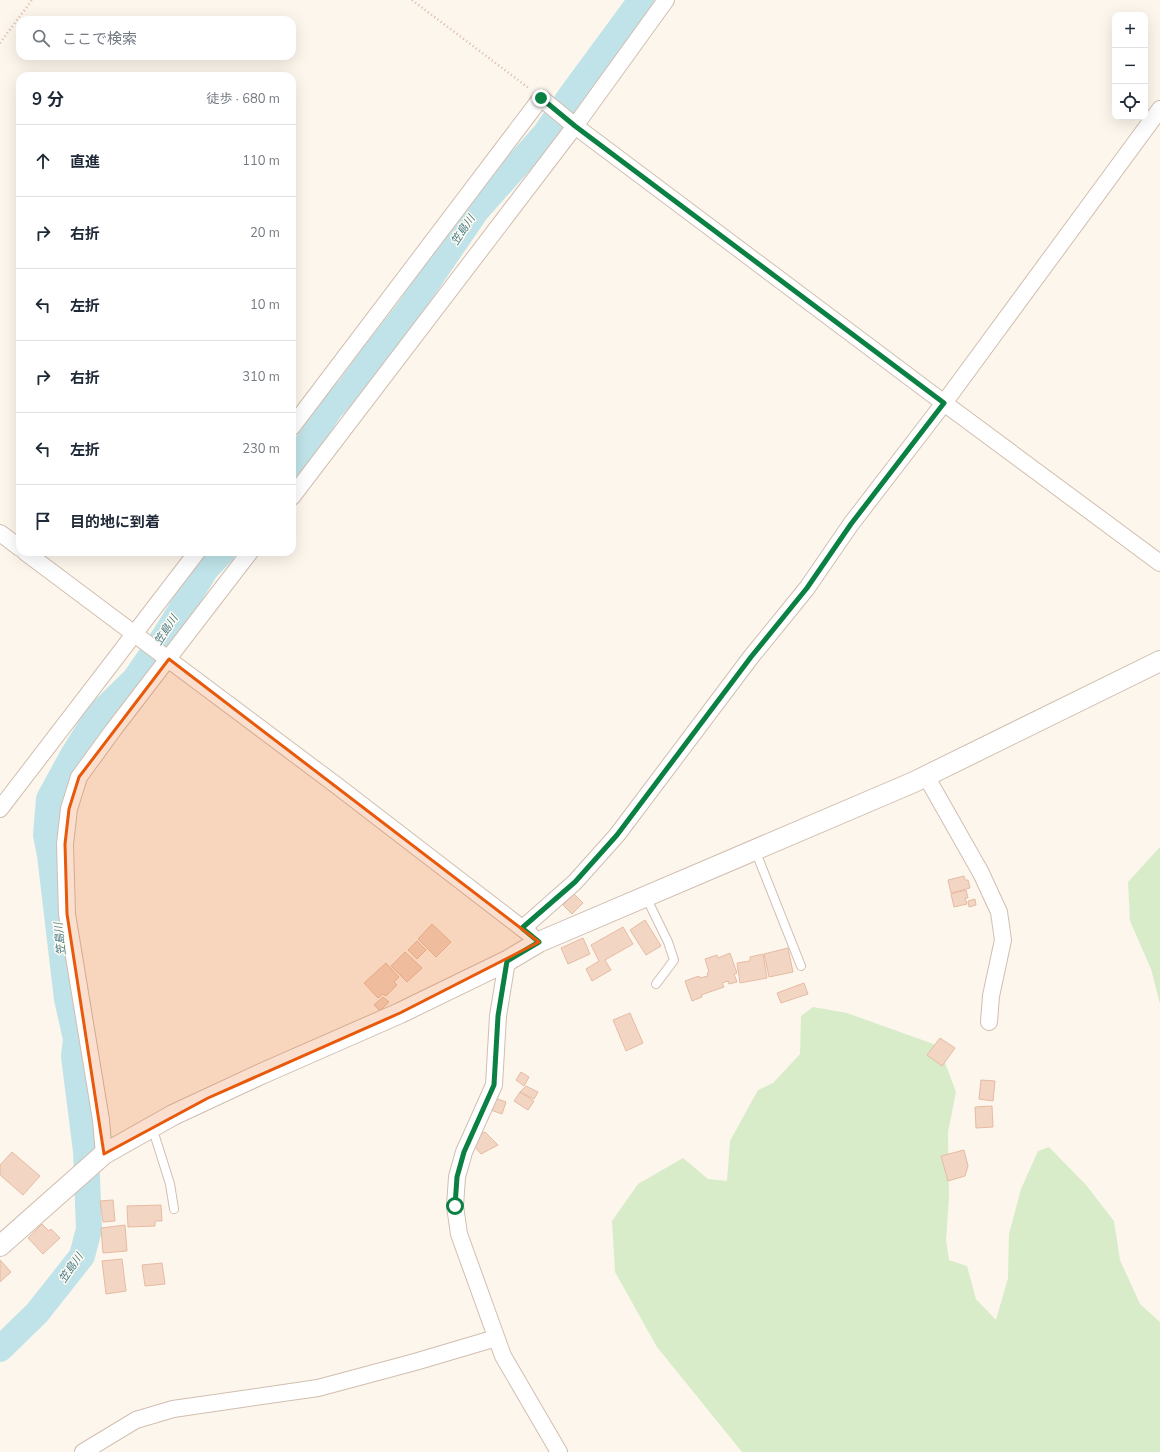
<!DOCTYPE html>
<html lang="ja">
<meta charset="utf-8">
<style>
:root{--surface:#fff;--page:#f2f2f3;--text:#1f2937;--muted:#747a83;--line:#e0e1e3}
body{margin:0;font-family:"Nunito Sans","Noto Sans JP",sans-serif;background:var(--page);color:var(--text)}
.controls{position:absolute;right:12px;top:12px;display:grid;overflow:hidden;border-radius:8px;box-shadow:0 4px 16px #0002}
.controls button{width:36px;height:36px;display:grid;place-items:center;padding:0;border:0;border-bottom:1px solid var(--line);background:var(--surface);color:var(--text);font:20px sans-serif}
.stop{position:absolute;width:12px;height:12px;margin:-9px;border:3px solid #0b8043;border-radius:50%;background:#fff}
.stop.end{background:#0b8043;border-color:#fff;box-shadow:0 1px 4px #0008}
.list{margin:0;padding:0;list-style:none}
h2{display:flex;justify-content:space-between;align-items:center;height:52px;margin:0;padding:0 16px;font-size:17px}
h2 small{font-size:13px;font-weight:400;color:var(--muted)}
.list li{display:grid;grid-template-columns:26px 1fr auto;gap:12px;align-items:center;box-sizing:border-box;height:72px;padding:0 16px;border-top:1px solid var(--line)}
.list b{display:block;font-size:15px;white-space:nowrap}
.list em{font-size:13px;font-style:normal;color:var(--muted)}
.icon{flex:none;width:22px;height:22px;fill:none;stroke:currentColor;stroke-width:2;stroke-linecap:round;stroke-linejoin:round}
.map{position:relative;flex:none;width:1160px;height:1452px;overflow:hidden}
.search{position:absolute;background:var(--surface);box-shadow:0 4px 16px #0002;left:16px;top:16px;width:280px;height:44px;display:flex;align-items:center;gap:10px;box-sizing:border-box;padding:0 14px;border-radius:12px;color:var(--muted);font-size:15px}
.panel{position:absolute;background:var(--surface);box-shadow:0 4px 16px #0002;left:16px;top:72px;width:280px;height:484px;border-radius:12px}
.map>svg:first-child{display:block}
</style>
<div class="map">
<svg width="1160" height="1452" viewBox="0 0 1160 1452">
<rect width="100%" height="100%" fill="#fdf6ec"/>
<!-- green -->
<path fill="#d8ecc9" d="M1160,847V1004L1151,969L1130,921L1128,882Z
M813,1007L847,1013L939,1046L956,1092L948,1132L949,1197L946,1240L949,1260L967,1266L976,1299L996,1320L1008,1278L1009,1234L1021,1189L1038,1151L1049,1147L1086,1185L1114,1221L1120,1260L1140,1304L1160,1322V1452H742L657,1347L615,1272L612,1221L638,1184L683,1158L708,1179L727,1181L730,1141L758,1090L773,1083L800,1054L801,1016Z"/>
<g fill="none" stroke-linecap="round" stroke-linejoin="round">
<!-- river -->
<path stroke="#bfe3e8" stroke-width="26" d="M292,464L312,437L330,409L349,389L373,356L408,311L477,210L545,134L569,98L641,0
M0,1349L37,1313L82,1256L89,1229L86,1151L74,1056L76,1039L67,999L50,855L46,835L49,799L73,755L98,715L135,679L164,637L206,569L222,552"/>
</g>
<!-- building -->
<path fill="#f3d5c3" stroke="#e6bba3" d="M964,876L965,880H968L970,888L951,893L948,880Z
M966,890L968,898H965L967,904L954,907L951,894Z
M574,894L583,903L572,914L563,905Z
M975,899L976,905L969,907L968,901Z
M645,920L661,946L646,955L630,930Z
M432,924L451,942L436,957L418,939Z
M623,927L633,944L605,960L611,970L592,981L586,969L599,961L591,945Z
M583,938L590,954L568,964L561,948Z
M417,941L426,950L417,959L408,950Z
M788,948L793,972L769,977L764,954Z
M405,952L422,968L407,982L391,966Z
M730,953L737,973L734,974L737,982L729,984L728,981L722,983L724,987L701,995L702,997L692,1001L685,981L699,976L700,978L708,976L707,973L709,972L705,959L717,955L718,958Z
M763,954L767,978L740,983L737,963L750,961V957Z
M386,963L399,977L394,982L397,985L386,996L383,994L378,998L364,983Z
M804,983L808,994L781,1003L777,993Z
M383,997L389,1002L380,1011L374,1005Z
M630,1013L643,1043L626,1051L613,1020Z
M940,1038L955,1048L942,1066L927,1055Z
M521,1072L529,1077L524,1086L516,1080Z
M981,1080L995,1081L993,1101L979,1099Z
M526,1086L538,1092L534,1099L520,1092Z
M520,1092L534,1101L528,1110L514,1101Z
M495,1098L506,1102L502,1114L488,1109Z
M992,1106L993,1127L976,1128L975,1107Z
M485,1132L498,1145L481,1154L469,1140Z
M964,1150L968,1166L965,1176L948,1181L941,1156Z
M12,1152L40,1176L23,1195L0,1175V1165Z
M113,1200L115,1221L103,1222L100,1201Z
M161,1205L162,1221H155V1226L128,1227L127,1206Z
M42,1224L49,1231L51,1229L60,1238L43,1254L28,1238Z
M125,1225L127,1251L103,1253L101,1228Z
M122,1259L126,1291L106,1294L102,1261Z
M0,1260L11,1272L0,1282Z
M162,1263L165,1284L145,1286L142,1265Z"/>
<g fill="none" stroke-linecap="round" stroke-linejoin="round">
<defs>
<path id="service" d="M755,850L801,966
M646,897L668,942L674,960L656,984
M152,1127L170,1184L174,1209"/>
<path id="minor" d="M292,427L541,98L575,126L944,403L1160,563
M292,497L575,126L666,0
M0,533L20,548
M25,552L336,785L531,935
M926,776L981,873L999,912L1003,940L991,996L989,1022
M0,809L197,552
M523,928L575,882L617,835L751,657L807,588L851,524L944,403L1160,109
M507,961L498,1016L494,1085L464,1152L457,1177L455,1206L459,1234L503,1356L559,1452
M104,1154L101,1120L67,914L65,844L69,809L79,777L114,729L250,552
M83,1452L136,1420L173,1409L318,1388L415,1362L496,1338"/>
<path id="tertiary" d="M0,1246L104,1154L173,1115L261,1074L400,1013L507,961L539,942L914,782L1160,661"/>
</defs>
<!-- service casing -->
<use href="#service" stroke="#d1beb0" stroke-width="10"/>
<!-- minor casing -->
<use href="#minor" stroke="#d1beb0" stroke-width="18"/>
<!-- tertiary casing -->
<use href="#tertiary" stroke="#d1beb0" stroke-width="22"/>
<!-- path -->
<path stroke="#d9b8a5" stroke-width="2.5" stroke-dasharray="1 3" stroke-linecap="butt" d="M412,0L530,89
M0,43L32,0"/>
<!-- service -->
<use href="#service" stroke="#fff" stroke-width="8"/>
<!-- minor -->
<use href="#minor" stroke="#fff" stroke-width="16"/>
<!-- tertiary -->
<use href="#tertiary" stroke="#fff" stroke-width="20"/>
</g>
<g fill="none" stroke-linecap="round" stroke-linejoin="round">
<!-- route -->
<path stroke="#0b8043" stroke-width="5" d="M455,1206L457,1177L464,1152L494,1085L498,1016L507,961L539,942L522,928L575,882L617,835L751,657L807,588L851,524L944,403L575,126L541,98"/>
</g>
<!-- marked area -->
<path fill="#e8590c" fill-opacity="0.2" stroke="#e8590c" stroke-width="3" stroke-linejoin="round" d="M169,659L539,942L400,1013L208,1098L104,1154L67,914L65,844L69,809L79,777Z"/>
<g text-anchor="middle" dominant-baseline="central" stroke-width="3" stroke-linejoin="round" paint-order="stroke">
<!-- water labels -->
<g font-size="11" font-style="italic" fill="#437c86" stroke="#fffaf3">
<text transform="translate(463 230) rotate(-56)">笠島川</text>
<text transform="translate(166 630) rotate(-57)">笠島川</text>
<text transform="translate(60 939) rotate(-96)">笠島川</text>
<text transform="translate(71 1268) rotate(-55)">笠島川</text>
</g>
</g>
</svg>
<div class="controls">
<button>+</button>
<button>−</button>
<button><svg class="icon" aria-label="locate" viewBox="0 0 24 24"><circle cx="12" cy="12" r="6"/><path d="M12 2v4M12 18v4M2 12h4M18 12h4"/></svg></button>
</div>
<div class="stop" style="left:455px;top:1206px"></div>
<div class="stop end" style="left:541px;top:98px"></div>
<div class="search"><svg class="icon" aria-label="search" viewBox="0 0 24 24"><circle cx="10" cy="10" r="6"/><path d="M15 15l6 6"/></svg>ここで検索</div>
<section class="panel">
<h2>9 分<small>徒歩 · 680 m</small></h2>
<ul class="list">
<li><svg class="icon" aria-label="ahead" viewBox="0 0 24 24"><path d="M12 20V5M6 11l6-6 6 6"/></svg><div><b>直進</b></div><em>110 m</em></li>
<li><svg class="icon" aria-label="right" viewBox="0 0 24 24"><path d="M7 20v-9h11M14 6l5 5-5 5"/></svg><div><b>右折</b></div><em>20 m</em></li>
<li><svg class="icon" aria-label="left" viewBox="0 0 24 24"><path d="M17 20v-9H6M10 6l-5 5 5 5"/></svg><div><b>左折</b></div><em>10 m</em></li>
<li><svg class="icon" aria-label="right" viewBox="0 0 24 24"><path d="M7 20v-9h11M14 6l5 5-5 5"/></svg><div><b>右折</b></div><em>310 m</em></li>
<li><svg class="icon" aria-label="left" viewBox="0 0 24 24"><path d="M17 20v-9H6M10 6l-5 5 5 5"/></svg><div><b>左折</b></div><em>230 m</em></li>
<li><svg class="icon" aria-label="arrive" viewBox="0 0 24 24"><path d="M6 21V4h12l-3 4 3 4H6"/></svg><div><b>目的地に到着</b></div></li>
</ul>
</section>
</div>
